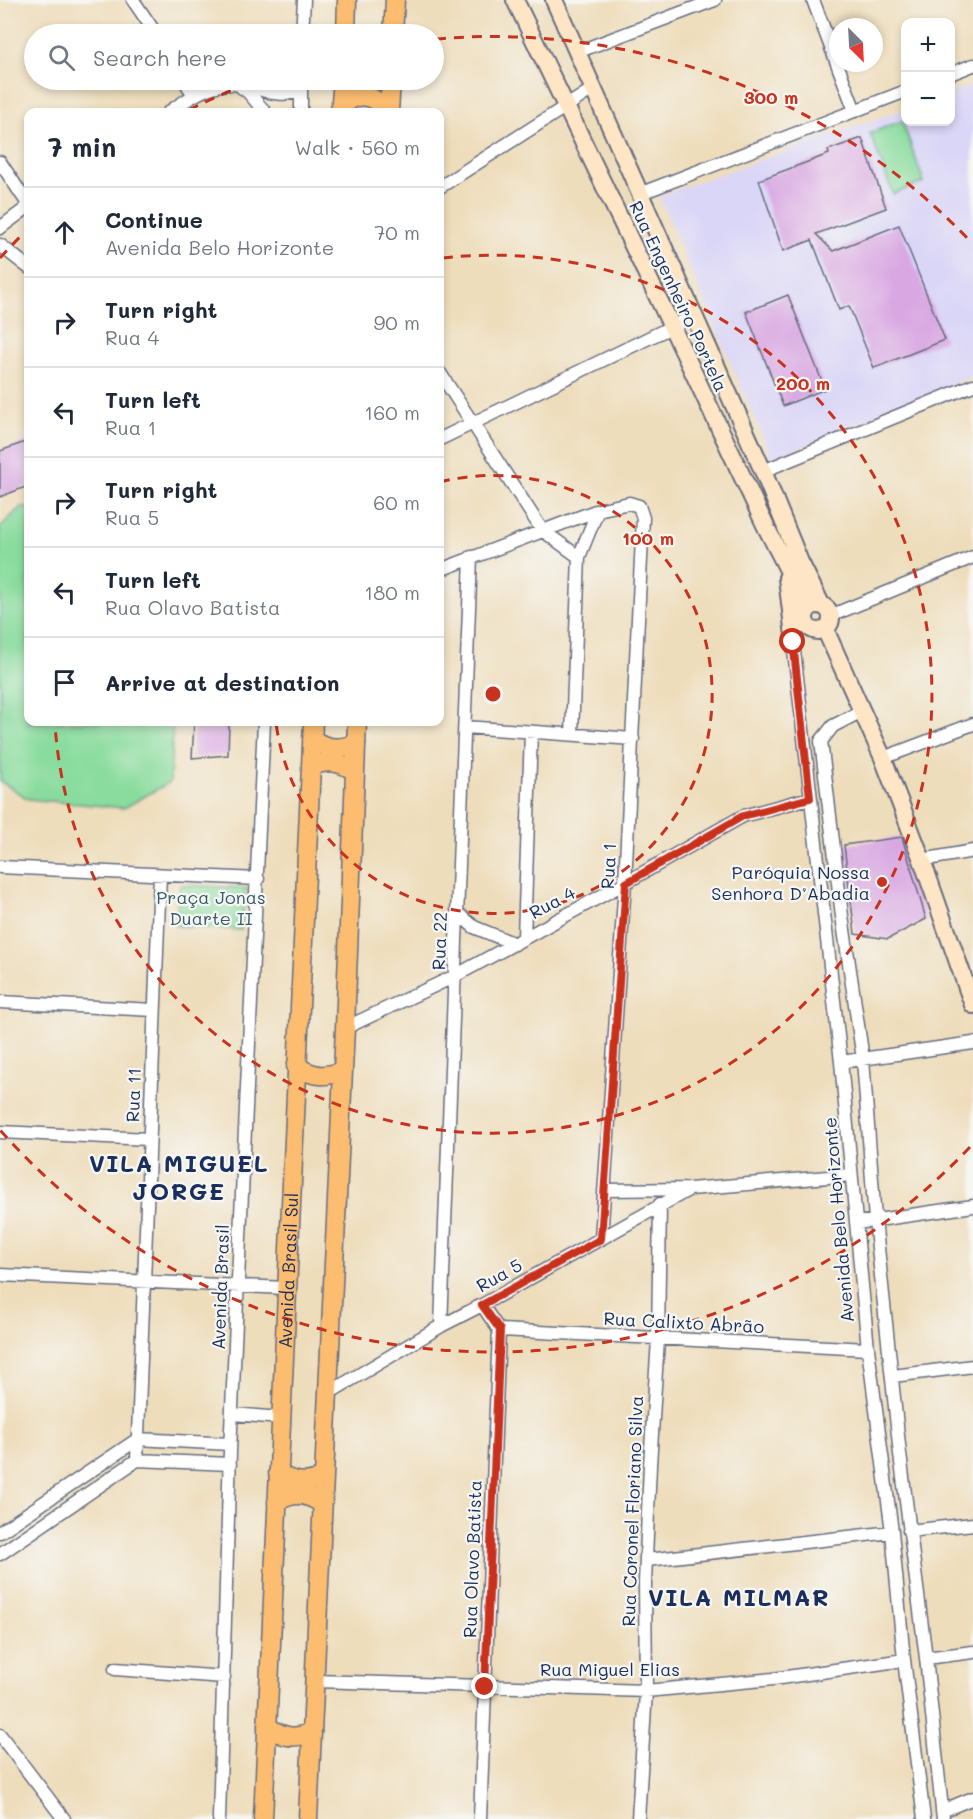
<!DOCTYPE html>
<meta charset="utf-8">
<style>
:root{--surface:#fff;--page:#f6f6f7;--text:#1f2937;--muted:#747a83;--line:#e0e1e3}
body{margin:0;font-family:Mali,sans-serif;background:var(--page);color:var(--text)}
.controls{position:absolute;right:18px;top:18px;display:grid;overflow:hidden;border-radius:12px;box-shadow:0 3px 9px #0003}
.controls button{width:54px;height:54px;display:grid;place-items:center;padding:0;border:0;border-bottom:2px solid var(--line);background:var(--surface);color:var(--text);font:30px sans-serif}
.compass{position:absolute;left:829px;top:18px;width:54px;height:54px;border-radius:50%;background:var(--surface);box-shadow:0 3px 9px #0003;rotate:156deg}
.stop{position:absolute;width:18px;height:18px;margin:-14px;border:4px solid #c8321e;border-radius:50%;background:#fff}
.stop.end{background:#c8321e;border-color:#fff;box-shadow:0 2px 6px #0008}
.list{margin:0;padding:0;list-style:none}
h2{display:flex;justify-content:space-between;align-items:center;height:78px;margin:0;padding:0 24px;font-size:26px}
h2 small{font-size:20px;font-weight:400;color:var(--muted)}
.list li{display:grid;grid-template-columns:39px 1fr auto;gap:18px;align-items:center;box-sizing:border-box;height:90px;padding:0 24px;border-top:2px solid var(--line)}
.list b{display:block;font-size:22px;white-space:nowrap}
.list p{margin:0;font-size:20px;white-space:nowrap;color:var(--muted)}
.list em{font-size:20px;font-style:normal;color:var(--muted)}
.icon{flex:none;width:33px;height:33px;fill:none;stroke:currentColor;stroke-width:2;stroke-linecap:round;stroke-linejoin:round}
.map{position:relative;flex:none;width:973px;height:1819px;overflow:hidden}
.search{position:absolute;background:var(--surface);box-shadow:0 3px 9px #0003;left:24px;top:24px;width:420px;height:66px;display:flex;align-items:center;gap:15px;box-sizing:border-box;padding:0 21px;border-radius:33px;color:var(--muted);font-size:22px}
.panel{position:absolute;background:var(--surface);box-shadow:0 3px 9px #0003;left:24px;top:108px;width:420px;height:618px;border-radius:12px}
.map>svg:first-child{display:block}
</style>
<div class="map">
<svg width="973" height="1819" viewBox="0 0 973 1819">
<rect width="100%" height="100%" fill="#f6f6f2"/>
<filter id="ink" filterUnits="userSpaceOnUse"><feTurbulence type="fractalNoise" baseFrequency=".0167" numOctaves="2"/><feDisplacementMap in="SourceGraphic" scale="12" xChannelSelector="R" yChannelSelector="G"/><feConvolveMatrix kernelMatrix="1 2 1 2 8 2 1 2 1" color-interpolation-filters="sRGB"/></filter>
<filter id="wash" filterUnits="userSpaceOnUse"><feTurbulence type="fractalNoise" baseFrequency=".008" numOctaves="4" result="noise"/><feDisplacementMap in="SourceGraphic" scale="24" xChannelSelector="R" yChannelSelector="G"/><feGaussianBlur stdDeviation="1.35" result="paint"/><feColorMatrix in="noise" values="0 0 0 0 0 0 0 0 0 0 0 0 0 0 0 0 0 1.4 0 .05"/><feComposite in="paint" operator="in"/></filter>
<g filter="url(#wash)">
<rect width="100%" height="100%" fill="#edb"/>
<!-- built -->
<path fill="#dad6f7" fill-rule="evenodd" d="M973,85V376L772,459L659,196L905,109L906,122H950L951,93ZM862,138L886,208L816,234L819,238L783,251L759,180L829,154L828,149ZM899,226L919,279L839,310L819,257ZM924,289L944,340L874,368L854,318ZM788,296L824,390L783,406L746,312Z"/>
<!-- green -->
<path fill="#89dc9d" stroke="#52867e" stroke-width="1.5" d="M902,121L924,182L893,194L870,133Z
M21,507H28V722H173L170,782L124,808L28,799L0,781V527Z
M180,885L246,888L241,930L175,926Z"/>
<g id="blocks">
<!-- building -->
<path fill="#d9a8e2" d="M862,138L886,208L816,234L833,251L899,225L945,340L874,368L849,306L839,310L812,240L783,251L759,180L829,154L828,150Z
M788,295L825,389L783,406L746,312Z
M28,441V486L0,497V451Z
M194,722H229L228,755L192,758Z
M902,837L926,919L888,939L855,934L844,845Z"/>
</g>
</g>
<g filter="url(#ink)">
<use href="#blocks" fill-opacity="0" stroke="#656c7f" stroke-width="1.5"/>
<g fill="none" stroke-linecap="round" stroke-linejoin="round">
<defs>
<path id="street" d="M133,0L156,34
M813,0L855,111
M302,34L304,0
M577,52L715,0
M950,74L973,65
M184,80L194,95
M301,80V112
M241,87L248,92L265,112
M169,112C188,99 207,84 232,84C256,85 276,100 300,91
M0,162L28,204
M440,187L593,89
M639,194L906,91
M0,228L28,207
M0,245L28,267
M440,373L542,530L579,557
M440,439L694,316
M763,471L973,385
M440,570L598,510L629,503L639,506L643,518L625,883L601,1239
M830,616L973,557
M806,623L796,630L793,642L841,1062L868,1349L892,1532L904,1660L924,1819
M860,712L833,726L821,741L842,916L863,1059L875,1220L900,1454L926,1658L943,1819
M465,727L633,739
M572,734L579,557L598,510
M883,758L973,724
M922,860L973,851
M0,867L258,879
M458,913L474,927L515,944
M524,938L531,732
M0,1002L154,1010
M345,1028L455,976L625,883L743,816L810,798
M841,1062L973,1043
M0,1132L149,1139
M604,1190L690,1189L851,1175
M857,1223L973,1206
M0,1275L286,1288
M441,1326L471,557
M499,1330L868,1349
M893,1376L973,1366
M327,1394L441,1326L482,1305L690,1189
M233,1414L281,1418
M137,1460L160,875
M909,1531L973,1524
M0,1532L138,1439L230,1444
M0,1554L137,1460L230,1464
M647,1560L892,1532
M926,1658L973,1652
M115,1669L224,1677
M315,1681L646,1691L773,1679L904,1660
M0,1735L64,1819
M942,1811L973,1798
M219,1819L230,1451L264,722
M480,1819L499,1330L482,1305
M638,1819L646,1691L645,1582L650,1465L658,1339L660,1204"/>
<path id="secondary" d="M515,0L672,327L766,527L808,609
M554,0L763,471L800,562L822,606
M787,578L794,636
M805 618a13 13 0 1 1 26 0a13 13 0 1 1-26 0Z
M825,629L883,758L922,860L973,1005"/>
<g id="primary">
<path d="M346,34L347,0"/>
<path d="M393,34L395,0"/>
<path d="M360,80L367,81L378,80"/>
<path d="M340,112C351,90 376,93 387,112"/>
<path d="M340,112L343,80"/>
<path d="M389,112L391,80"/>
<path d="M313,740C328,749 340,750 356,743"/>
<path d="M312,766C328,760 340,761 354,771"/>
<path d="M296,1066C312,1076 324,1078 342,1071"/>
<path d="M278,1473C293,1483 305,1484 322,1478"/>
<path d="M277,1502C293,1492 306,1493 322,1504"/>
<path d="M267,1726C282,1737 294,1740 312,1732"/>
<path id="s1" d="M263,1819L313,722"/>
<path d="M308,1819L345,1028L357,722"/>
</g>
</defs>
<!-- street casing -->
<use href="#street" stroke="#656c7f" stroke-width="15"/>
<!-- secondary casing -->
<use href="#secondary" stroke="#656c7f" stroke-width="20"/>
<!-- primary casing -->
<use href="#primary" stroke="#656c7f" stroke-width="21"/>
<!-- street -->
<use href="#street" stroke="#fff" stroke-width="12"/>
<!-- secondary -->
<use href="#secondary" stroke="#fee5c5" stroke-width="16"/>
<!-- primary -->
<use href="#primary" stroke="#fcbd6f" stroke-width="18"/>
</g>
</g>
<g fill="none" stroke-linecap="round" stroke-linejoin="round" filter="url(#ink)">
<!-- route -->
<path stroke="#c8321e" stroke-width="8" d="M485,1687L500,1330L482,1305L601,1239L626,883L743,816L810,798L793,642"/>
</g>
<!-- distance rings -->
<g fill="none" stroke="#c8321e" stroke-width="3" stroke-dasharray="10 8">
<path d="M440 482A219 219 0 1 1 276 723"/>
<path d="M443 258A439 439 0 1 1 55 725"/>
<path d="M970 1147A658 658 0 0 1 0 1130M0 258A658 658 0 0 1 28 229M189 110A658 658 0 0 1 257 80M436 39A658 658 0 0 1 970 241"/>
</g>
<!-- markers -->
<circle fill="#c8321e" stroke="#f6f6f2" stroke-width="2" cx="882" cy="882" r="6"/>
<g text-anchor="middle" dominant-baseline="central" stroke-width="4.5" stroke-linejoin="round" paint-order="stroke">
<!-- street labels -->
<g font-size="18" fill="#1b2f5e" stroke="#f6f6f2">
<text transform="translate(679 296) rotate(65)">Rua Engenheiro Portela</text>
<text transform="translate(608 866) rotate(-87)">Rua 1</text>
<text transform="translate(552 902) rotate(-28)">Rua 4</text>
<text transform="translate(439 941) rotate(-88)">Rua 22</text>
<text transform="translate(133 1095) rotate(-88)">Rua 11</text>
<text transform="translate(838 1220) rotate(-95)">Avenida Belo Horizonte</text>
<text stroke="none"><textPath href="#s1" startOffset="549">Avenida Brasil Sul</textPath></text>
<text transform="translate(499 1275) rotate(-29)">Rua 5</text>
<text transform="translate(220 1287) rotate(-88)">Avenida Brasil</text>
<text transform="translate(684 1322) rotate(3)">Rua Calixto Abrão</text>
<text transform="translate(632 1511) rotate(-88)">Rua Coronel Floriano Silva</text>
<text transform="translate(472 1559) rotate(-88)">Rua Olavo Batista</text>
<text x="610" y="1669">Rua Miguel Elias</text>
</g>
<!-- poi labels -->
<g font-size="18" fill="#1b2f5e" stroke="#f6f6f2" text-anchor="end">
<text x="870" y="872">Paróquia Nossa<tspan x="870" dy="21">Senhora D’Abadia</tspan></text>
</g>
<!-- park labels -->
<g font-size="18" fill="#365a6e" stroke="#f6f6f2">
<text x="211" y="897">Praça Jonas<tspan x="211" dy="21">Duarte II</tspan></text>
</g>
<!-- district labels -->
<g font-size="24" font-weight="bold" letter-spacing="1.5" fill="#1b2f5e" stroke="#f6f6f2">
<text x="179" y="1162">VILA MIGUEL<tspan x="179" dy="28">JORGE</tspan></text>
<text x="739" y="1596">VILA MILMAR</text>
</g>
</g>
<circle cx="493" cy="694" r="9" fill="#c8321e" stroke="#f6f6f2" stroke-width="3"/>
<g font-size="18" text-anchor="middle" font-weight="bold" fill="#c8321e" stroke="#f6f6f2" stroke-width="4.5" stroke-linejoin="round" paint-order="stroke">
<text x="771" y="104">300 m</text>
<text x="803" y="390">200 m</text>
<text x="648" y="545">100 m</text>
</g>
</svg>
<div class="controls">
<button>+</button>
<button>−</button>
</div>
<svg class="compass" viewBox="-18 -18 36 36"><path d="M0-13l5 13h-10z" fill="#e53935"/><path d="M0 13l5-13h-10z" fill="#747a83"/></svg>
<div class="stop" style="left:793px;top:642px"></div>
<div class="stop end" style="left:485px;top:1687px"></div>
<div class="search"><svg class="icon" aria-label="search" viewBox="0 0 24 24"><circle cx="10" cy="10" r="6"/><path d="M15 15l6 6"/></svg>Search here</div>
<section class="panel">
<h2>7 min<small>Walk · 560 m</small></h2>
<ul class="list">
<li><svg class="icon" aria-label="ahead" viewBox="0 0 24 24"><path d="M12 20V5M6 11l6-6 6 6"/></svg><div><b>Continue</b><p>Avenida Belo Horizonte</p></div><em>70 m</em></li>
<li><svg class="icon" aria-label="right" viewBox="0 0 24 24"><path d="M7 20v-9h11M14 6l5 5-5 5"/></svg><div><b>Turn right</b><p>Rua 4</p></div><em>90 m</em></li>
<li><svg class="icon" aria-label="left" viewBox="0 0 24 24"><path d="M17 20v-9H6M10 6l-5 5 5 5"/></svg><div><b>Turn left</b><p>Rua 1</p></div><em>160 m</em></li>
<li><svg class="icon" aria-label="right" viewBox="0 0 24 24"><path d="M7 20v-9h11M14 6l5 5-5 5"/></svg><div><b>Turn right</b><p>Rua 5</p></div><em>60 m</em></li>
<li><svg class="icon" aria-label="left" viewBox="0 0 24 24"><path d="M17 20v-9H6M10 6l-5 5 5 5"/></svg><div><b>Turn left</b><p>Rua Olavo Batista</p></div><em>180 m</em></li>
<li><svg class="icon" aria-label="arrive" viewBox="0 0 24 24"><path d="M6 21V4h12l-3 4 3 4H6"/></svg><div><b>Arrive at destination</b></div></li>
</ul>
</section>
</div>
